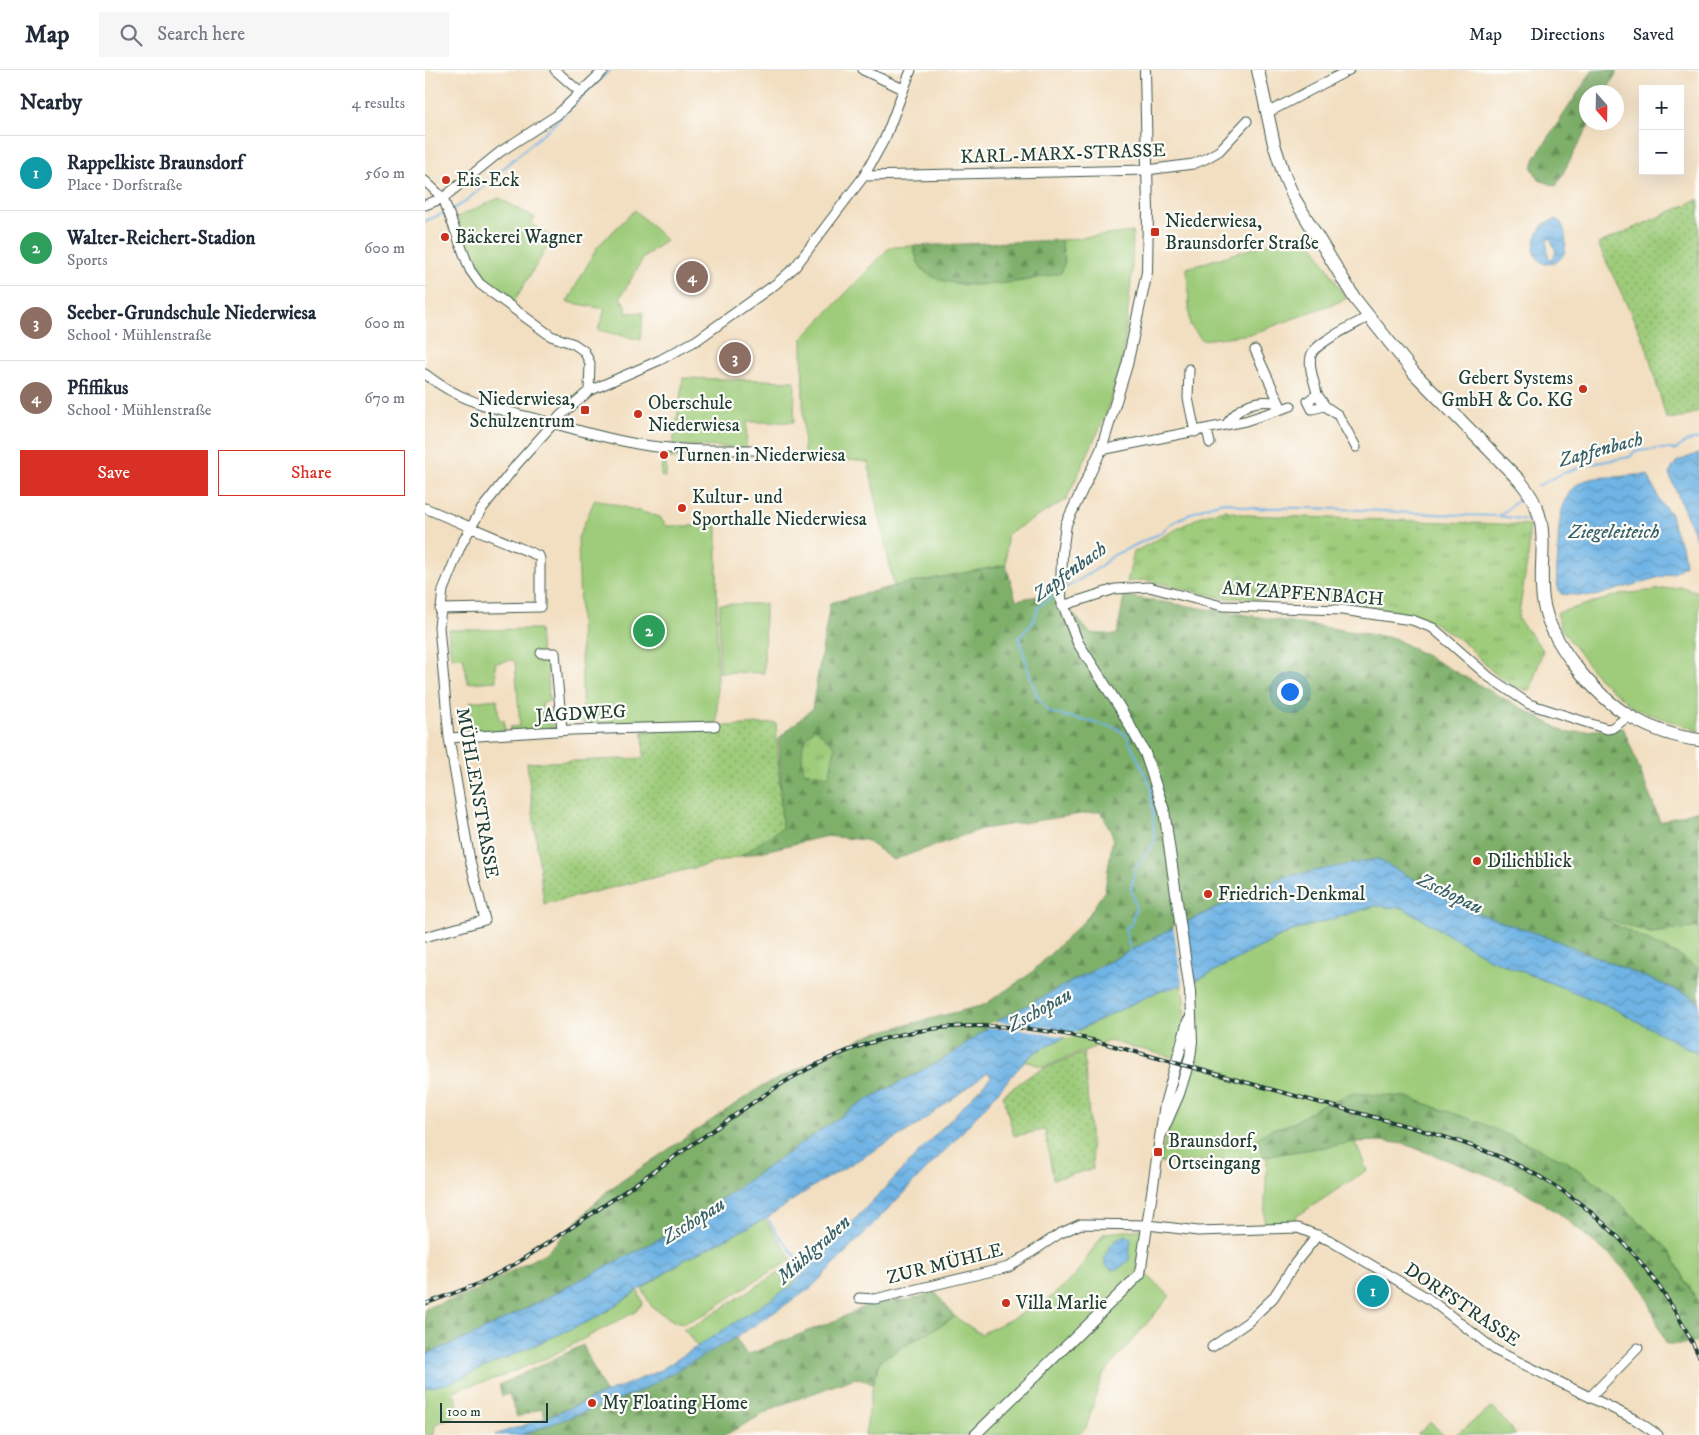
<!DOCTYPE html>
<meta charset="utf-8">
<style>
:root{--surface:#fff;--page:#f6f6f7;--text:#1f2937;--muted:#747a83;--line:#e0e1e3;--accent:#d93025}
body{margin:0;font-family:"IM FELL DW Pica",serif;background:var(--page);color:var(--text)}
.controls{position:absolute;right:15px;top:15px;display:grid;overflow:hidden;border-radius:0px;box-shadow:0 5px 20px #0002}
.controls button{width:45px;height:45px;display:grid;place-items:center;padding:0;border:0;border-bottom:1px solid var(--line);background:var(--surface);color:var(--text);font:25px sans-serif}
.compass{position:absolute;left:1154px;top:15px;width:45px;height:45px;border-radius:50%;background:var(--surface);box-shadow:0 5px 20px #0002;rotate:160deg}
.scale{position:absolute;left:15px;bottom:12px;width:108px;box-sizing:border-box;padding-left:5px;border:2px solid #1f3d34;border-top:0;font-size:14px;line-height:18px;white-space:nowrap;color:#1f3d34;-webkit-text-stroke:4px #fdfcf7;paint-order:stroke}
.you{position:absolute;left:864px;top:621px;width:18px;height:18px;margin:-12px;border:4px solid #fff;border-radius:50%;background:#1a73e8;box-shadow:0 0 0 8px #1a73e833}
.badge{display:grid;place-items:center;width:32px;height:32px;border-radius:50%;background:var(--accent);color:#fff;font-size:16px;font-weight:700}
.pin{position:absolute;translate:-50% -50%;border:2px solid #fff;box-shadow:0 1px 5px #0006}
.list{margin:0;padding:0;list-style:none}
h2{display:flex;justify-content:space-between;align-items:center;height:65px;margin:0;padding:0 20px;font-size:21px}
h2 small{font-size:16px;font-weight:400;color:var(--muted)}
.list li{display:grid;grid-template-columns:32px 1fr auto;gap:15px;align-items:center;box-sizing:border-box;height:75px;padding:0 20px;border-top:1px solid var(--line)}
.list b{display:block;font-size:19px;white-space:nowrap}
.list p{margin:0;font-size:16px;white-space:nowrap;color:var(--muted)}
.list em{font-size:16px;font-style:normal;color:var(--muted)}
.actions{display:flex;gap:10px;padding:15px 20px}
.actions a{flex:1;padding:11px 0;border:1px solid var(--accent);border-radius:0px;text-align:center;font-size:18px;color:var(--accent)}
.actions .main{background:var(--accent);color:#fff}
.icon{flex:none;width:28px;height:28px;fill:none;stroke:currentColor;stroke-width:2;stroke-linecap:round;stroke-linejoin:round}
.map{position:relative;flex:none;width:1274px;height:1365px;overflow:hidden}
header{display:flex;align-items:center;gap:30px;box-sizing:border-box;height:70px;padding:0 25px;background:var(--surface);border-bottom:1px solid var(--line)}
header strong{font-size:24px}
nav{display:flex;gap:28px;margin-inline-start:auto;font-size:18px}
.search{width:350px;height:45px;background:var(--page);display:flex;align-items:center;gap:12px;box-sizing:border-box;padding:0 18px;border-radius:0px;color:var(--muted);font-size:19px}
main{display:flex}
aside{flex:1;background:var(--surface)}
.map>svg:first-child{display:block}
</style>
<header>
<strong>Map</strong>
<div class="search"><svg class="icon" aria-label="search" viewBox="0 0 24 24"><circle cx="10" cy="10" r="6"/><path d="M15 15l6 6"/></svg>Search here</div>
<nav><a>Map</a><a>Directions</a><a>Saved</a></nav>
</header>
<main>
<aside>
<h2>Nearby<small>4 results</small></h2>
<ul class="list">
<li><span class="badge" style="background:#0f9aa8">1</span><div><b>Rappelkiste Braunsdorf</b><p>Place · Dorfstraße</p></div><em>560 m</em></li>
<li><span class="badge" style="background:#2e9e5b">2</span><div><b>Walter-Reichert-Stadion</b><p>Sports</p></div><em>600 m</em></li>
<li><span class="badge" style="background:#8d6e63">3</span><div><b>Seeber-Grundschule Niederwiesa</b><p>School · Mühlenstraße</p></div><em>600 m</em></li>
<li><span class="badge" style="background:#8d6e63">4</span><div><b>Pfiffikus</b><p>School · Mühlenstraße</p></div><em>670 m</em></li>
</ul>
<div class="actions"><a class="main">Save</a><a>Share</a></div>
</aside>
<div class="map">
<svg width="1274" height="1365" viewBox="0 0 1274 1365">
<defs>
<pattern id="forest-firs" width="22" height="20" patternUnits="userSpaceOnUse" patternTransform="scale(1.25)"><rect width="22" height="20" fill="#7eb06a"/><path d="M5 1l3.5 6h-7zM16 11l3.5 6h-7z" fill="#679058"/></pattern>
<pattern id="park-tufts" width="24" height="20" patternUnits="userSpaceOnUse" patternTransform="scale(1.25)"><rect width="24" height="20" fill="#9ecc7a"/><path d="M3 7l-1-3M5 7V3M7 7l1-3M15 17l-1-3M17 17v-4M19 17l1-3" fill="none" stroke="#80a765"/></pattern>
<pattern id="garden-dots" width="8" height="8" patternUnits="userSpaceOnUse" patternTransform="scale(1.25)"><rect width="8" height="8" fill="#9ecc7a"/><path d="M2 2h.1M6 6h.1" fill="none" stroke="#80a765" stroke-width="1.8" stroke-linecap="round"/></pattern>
<pattern id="water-waves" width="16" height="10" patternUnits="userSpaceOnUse" patternTransform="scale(1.25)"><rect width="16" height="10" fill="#6fb4e5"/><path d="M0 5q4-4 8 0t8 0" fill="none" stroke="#5b94ba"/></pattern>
</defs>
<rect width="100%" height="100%" fill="#fdfcf7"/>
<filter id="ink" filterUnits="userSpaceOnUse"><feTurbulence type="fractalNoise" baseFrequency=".02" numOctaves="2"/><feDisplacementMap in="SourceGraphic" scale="10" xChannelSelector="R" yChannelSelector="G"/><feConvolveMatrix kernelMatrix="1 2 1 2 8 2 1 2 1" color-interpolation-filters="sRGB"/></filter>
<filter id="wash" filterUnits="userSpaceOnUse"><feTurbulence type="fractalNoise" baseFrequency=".0096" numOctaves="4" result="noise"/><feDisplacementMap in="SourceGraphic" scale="20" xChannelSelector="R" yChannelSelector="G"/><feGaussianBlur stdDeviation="1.12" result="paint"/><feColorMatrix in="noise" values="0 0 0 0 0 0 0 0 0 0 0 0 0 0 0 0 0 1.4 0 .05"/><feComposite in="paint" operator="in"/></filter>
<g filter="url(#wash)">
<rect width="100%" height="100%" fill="#f2dec0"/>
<!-- grass -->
<path fill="#9ecc7a" stroke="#5e8457" d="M74,128L110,148L106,154L128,168L88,233C46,203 46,196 32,147Z
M210,140L241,170L219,187L195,228L201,236V243L218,242L216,270L173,260L180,239L142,232L173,176Z
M708,162L707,202L697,294L681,345L641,430L582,464L581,495L469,516L443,392L379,386L377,269L465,177L488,176L493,193L539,215L573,214L605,210L640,192L636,170Z
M881,162L921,229L827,264L777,270L765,255L762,198Z
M258,308L370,311L369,352H322L321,378L248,375Z
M237,382H256L255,388H241V407L236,406Z
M170,429L235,447L241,456H292V653L158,654L153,468Z
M1256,517L1274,522V661L1210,639L1173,608L1136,559L1132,543L1197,524Z
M295,534H340L339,603L294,602Z
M114,559L116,585L122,586L124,631L117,633L118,646H121L122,654L132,653L131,635L134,658L86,661L85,657L95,656L90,592L88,590L70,593L71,611L43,613L38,587L26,588L23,560Z
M72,629L74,650H79L80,661L48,663L45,632Z
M950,836L978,838L1065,889L1182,935L1274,984V1234L1243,1179L1182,1121L1141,1091L897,1035L868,1053L845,1060L842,1086L930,1072L942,1100L872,1146L867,1154L839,1156L842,1087L734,1093L771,957L770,911L865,862Z
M1168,844L1226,863L1274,857V900L1254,886Z
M756,914C764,942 757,962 750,988L684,971L619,997L600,991L612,981L727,924Z
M340,1149L367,1190L334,1208L280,1244L259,1253L248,1251L227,1237L217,1219L261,1189Z
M719,1159L711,1205L723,1206L745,1226L677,1306L661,1358L654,1365H440L448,1313L455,1290L530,1247L556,1264L620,1232L649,1207L679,1163Z
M372,1196L374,1202L370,1207L373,1210L364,1218L273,1277L258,1258L269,1256L354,1202Z
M213,1221L218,1233L210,1242L124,1287L75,1307L28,1321L36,1344L10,1354L9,1365H0V1318L24,1313L171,1248Z
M1068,1337L1091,1365H1030Z
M1006,1352L1018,1365H992Z"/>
<!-- forest -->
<path fill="url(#forest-firs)" stroke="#4e764f" d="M1168,0H1193L1181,22H1162V52L1165,53L1131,116L1114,110L1107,98L1110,88Z
M636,170L640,192L636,203C602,211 528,226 499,201C492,194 491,185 488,176Z
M581,495L591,530L630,523L665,563L692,565L699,526L969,568L1142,663L1198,657L1235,752L1274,740V857L1226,863L1173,846L1254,886L1274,900V932L1264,925L1127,869L1046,841L952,789L858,807L746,859L574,950L524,986L434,1034L250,1161L55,1262L0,1285V1238L46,1223L122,1182L182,1121L334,1018L446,964L559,935L605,904L661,849L680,820L688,766L676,741L557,759L468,790L440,770L402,766L314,787L357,758L354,668L387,639L405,533L469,516Z
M929,1023L982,1027L1056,1053L1141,1091L1182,1121L1243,1179L1274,1234V1278L1271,1271L1265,1274H1241L1219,1220L1189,1189L1135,1144L1102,1123L1065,1106L979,1074L956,1071L930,1072L842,1086L838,1085L832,1068L845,1060L868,1053L897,1035Z
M510,1222L530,1247L455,1290L448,1313L430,1308L353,1336L300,1365H97L213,1322L310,1267L322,1285L414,1249L451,1231L485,1230Z
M158,1275L180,1323L120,1348L117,1338L92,1347L84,1324L77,1326L74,1315Z"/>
<!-- park -->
<path fill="url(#park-tufts)" stroke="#5e8457" d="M799,440L822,445L1104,455V481L1093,549L1118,580L1105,621L1087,616L1067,601L1041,574L1011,554L990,545L911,531L798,528L721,510L702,512L709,482L776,446Z
M390,658L410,677L404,706L379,702C376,683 375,672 390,658Z"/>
<!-- garden -->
<path fill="url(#garden-dots)" stroke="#5e8457" d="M1274,129V341L1257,348H1241L1221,275L1173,174Z
M351,653L357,758L314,787L119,834L102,693L219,688L218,661Z
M659,983L668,1099L628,1109L620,1060L589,1066L578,1025L610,1002Z"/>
<!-- water -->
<path fill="url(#water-waves)" stroke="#47788c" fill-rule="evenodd" d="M1132,149C1142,155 1144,182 1135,189C1131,193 1125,194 1120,194C1102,186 1110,164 1120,153ZM1125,167L1131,182L1127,190L1123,186L1122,172Z
M1274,383V476L1244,404L1251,392Z
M1223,405L1236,433L1246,444L1249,458L1258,480L1260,495L1249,503L1170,526L1136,524C1128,512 1133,496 1133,482C1133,462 1134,427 1153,414C1163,407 1181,407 1191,407C1202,406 1213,404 1223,405Z
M952,789L1046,841L1127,869L1264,925L1274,932V984L1182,935L1065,889L978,838L950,836L864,862L770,911L727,924L612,981L600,991L531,1069L386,1218L310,1268L213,1322L97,1365H69L120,1348L234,1301L364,1218L566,1007L563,1002L491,1056L392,1114L340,1149L261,1189L171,1248L24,1313L0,1318V1285L55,1262L250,1161L434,1034L524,986L574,950L746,859L858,807Z
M701,1165L706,1168L704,1190L695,1198L688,1200L680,1195C678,1182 688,1169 701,1165Z"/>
<!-- pier -->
<path fill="#f2dec0" d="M759,849L769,914L758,917L748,855Z
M567,952L604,954L653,964L645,968L602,960L560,957Z"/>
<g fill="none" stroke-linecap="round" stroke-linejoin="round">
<!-- stream -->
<path stroke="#6fb4e5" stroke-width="2" d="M26,140L40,132L129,54L185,0
M0,151L19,143
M1113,416C1142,398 1172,392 1205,387L1210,381C1224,381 1237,376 1250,380L1263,371L1274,369
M1074,446L1102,450
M639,519L669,501L689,485L736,463C745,451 785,433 801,432C806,432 811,435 815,436C824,438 834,439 842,438C919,436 997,446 1074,446L1097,427
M633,523L614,536L608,552L594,568C603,592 605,623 624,642L692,658L702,666L726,717L730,772L710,799L706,819L711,837L706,855L700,858L706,882
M341,1146L354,1166L383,1202"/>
</g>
</g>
<g filter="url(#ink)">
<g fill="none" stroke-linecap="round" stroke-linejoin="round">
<defs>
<path id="minor" d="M130,0L156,23
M438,0L478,19
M842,43L924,0
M439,106L722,100L768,94L780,89L794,81L822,51
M0,111L18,128L45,200L55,214L126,266L149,274L159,281L165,293L164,321
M0,135L18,128L75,82L132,45L179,0
M830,280L857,339
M764,299L763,328L770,362
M0,304C37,333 71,339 116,350C148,359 179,368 212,374C251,381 291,380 330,380
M892,324L900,336L913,345L931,377
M900,336L887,339L883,331L892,324C890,313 883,298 886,286C889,273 931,254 943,247
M801,355C814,336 829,328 853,333
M782,360L785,373
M676,380L820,351L866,336
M0,438L114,486L115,489V537L15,539
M637,536L690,519L724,517L797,536L917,540L987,550L1008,558L1064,607L1104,634L1182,659L1187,658L1204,646
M116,583H130L137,660
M24,668L146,660L290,656
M0,867L60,850L45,790L24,668L14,557L18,520L36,475L56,440L92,394L135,346L164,321L235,290L272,270L352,213L370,197L439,106L461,66L486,0
M434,1228L450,1229L584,1197L634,1164L656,1154L723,1155L773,1161L873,1158L904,1170L1004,1229L1070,1280L1211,1350L1233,1365
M787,1277L823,1252L848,1228L871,1192L893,1165
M1165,1327L1213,1278"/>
<path id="tertiary" d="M720,0L723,141L722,202L702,295L676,380L641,454L637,483L636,529L653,573L695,638L720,683L739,740L765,922L767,971L765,988L754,1024L735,1067
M550,1365L715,1204L740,1034L763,951"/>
<path id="secondary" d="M833,0L849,74L859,105L869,128L930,229L990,304L1094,410C1131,453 1112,482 1118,530C1124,572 1170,626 1206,647C1227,659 1250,667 1274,670"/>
</defs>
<!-- minor casing -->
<use href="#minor" stroke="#3f5549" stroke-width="11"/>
<!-- tertiary casing -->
<use href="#tertiary" stroke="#3f5549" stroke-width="12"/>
<!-- secondary casing -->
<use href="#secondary" stroke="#3f5549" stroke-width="14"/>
<!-- minor -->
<use href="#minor" stroke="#fff" stroke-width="9"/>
<!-- tertiary -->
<use href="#tertiary" stroke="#fff" stroke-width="10"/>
<!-- secondary -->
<use href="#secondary" stroke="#fff" stroke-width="12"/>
<defs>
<path id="rail" d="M0,1234L53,1214L90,1194C154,1154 216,1110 278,1067C309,1046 338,1024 370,1006C467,951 560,945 667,970C747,992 827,1014 907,1036C952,1048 997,1059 1041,1074C1151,1111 1225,1182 1274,1286"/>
</defs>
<!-- rail casing -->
<use href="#rail" stroke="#1f3d34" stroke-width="4"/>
<!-- rail -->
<use href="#rail" stroke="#fdfcf7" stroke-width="2" stroke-dasharray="5.5" stroke-linecap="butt"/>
</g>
</g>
<!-- markers -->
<g fill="#c8321e" stroke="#fdfcf7" stroke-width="2">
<circle cx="21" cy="110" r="5"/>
<rect x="725" y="157" width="10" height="10" rx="2.5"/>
<circle cx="20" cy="167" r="5"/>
<circle cx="1158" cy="319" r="5"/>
<rect x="155" y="335" width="10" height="10" rx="2.5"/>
<circle cx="213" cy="344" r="5"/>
<circle cx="239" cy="385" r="5"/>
<circle cx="257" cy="438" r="5"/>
<circle cx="1052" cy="791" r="5"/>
<circle cx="783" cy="824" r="5"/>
<rect x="728" y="1077" width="10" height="10" rx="2.5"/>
<circle cx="581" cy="1233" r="5"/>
<circle cx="167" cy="1333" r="5"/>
</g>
<g text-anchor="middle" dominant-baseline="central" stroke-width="4.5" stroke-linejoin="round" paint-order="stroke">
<!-- street labels -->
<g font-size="19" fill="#1f3d34" stroke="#fdfcf7">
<text transform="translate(638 84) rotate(-2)">KARL-MARX-STRASSE</text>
<text transform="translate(878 524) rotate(4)">AM ZAPFENBACH</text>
<text transform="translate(156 644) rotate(-3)">JAGDWEG</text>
<text transform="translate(52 723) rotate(80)">MÜHLENSTRASSE</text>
<text transform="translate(520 1194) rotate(-14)">ZUR MÜHLE</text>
<text transform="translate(1037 1235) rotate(34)">DORFSTRASSE</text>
</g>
<!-- poi labels -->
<g font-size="19" fill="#1f3d34" stroke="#fdfcf7" text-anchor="start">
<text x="31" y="110">Eis-Eck</text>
<text x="740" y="151">Niederwiesa,<tspan x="740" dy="22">Braunsdorfer Straße</tspan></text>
<text x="30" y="167">Bäckerei Wagner</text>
<text x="1148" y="308" text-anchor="end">Gebert Systems<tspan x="1148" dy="22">GmbH &amp; Co. KG</tspan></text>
<text x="150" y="329" text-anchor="end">Niederwiesa,<tspan x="150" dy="22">Schulzentrum</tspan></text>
<text x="223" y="333">Oberschule<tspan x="223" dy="22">Niederwiesa</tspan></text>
<text x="249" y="385">Turnen in Niederwiesa</text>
<text x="267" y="427">Kultur- und<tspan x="267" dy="22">Sporthalle Niederwiesa</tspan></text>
<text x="1062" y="791">Dilichblick</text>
<text x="793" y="824">Friedrich-Denkmal</text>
<text x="743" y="1071">Braunsdorf,<tspan x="743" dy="22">Ortseingang</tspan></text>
<text x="591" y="1233">Villa Marlie</text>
<text x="177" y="1333">My Floating Home</text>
</g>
<!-- water labels -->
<g font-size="20" font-style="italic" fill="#376169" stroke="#fdfcf7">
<text transform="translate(1176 380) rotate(-15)">Zapfenbach</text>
<text x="1189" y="462">Ziegeleiteich</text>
<text transform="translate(645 502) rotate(-36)">Zapfenbach</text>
<text transform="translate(1025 824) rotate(26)">Zschopau</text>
<text transform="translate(615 940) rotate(-29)">Zschopau</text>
<text transform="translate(269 1151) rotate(-32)">Zschopau</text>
<text transform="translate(389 1180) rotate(-42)">Mühlgraben</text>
</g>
</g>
</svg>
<div class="controls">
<button>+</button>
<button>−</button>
</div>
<svg class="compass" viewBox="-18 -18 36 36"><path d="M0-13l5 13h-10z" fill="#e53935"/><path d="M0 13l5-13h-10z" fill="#747a83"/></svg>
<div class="scale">100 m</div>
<div class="you"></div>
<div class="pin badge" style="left:948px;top:1221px;background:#0f9aa8">1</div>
<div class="pin badge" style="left:224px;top:561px;background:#2e9e5b">2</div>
<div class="pin badge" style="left:310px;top:288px;background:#8d6e63">3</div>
<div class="pin badge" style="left:267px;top:207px;background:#8d6e63">4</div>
</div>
</main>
